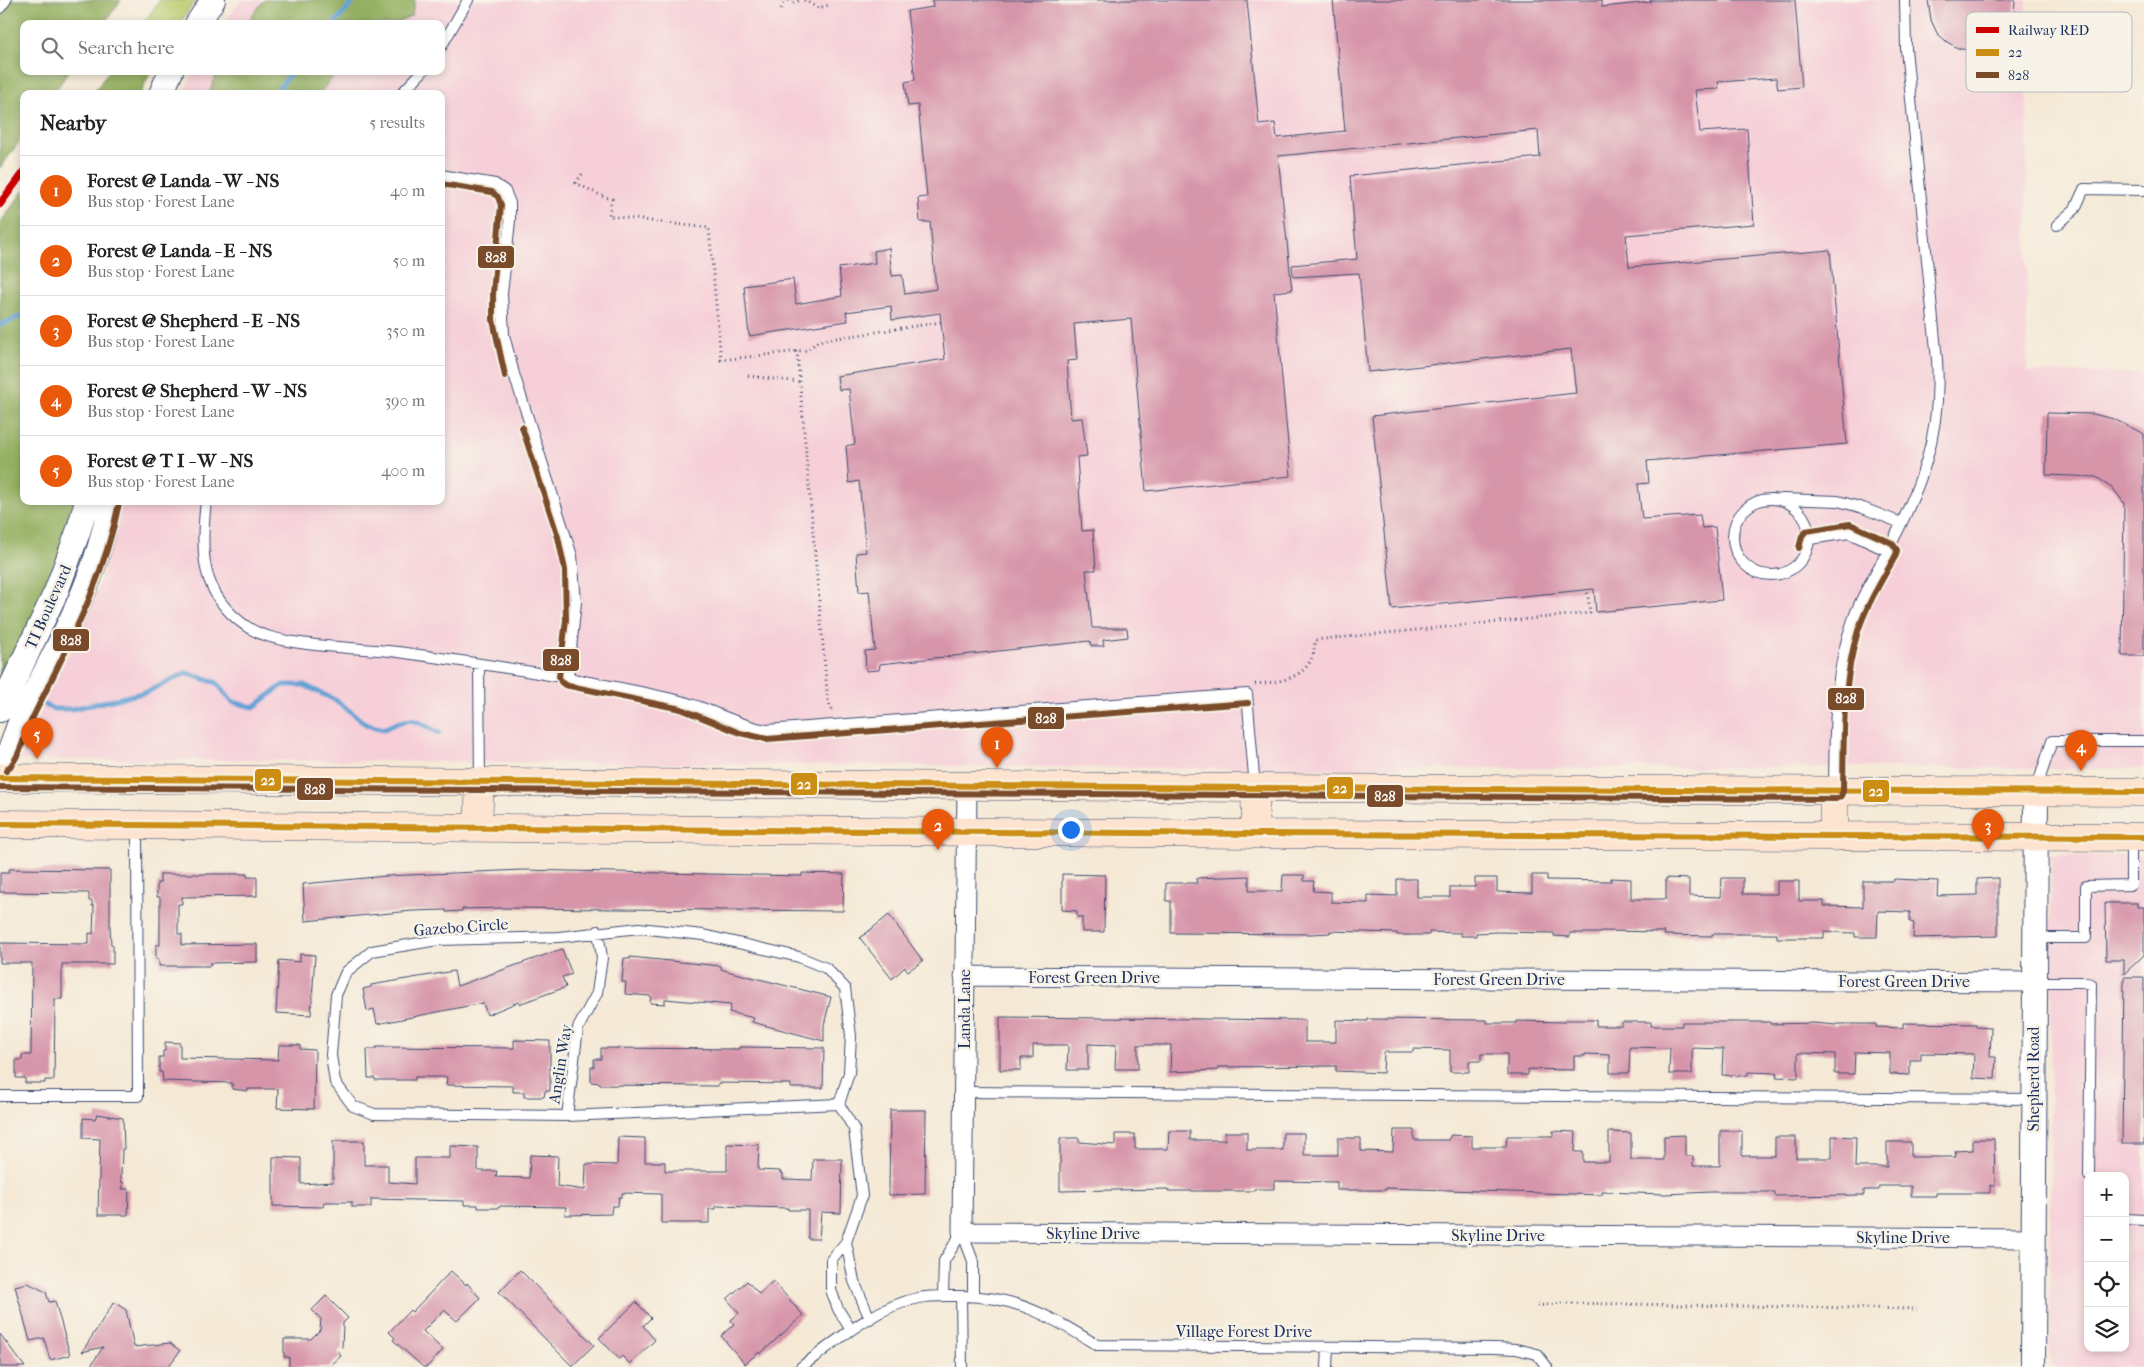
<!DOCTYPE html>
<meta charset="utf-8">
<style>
:root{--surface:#fff;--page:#f2f2f2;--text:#222;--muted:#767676;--line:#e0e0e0;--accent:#ea580c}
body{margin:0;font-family:"IM FELL French Canon",serif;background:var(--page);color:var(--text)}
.controls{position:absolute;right:15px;bottom:15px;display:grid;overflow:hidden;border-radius:10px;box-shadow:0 2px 8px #0003}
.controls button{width:45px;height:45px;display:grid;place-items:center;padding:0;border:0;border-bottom:1px solid var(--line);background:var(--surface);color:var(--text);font:25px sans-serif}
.you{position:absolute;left:1070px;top:829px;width:18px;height:18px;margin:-12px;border:4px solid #fff;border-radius:50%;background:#1a73e8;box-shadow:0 0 0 8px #1a73e833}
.badge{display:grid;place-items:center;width:32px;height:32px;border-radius:50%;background:var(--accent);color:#fff;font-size:16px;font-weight:700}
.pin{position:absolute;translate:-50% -41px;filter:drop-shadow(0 1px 2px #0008)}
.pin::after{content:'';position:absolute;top:26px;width:18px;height:15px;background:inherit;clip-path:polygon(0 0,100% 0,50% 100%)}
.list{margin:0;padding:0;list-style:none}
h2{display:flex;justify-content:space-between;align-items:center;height:65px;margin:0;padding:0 20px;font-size:21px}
h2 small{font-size:16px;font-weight:400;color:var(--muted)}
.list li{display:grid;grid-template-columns:32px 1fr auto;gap:15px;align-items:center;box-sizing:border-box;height:70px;padding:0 20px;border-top:1px solid var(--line)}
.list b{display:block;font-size:19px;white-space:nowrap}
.list p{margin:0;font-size:16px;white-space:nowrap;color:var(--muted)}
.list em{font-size:16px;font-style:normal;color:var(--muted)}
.icon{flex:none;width:28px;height:28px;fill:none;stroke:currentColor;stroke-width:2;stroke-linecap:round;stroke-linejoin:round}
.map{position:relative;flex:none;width:2144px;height:1367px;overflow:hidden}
.search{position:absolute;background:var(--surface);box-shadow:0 2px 8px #0003;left:20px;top:20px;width:425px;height:55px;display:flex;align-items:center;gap:12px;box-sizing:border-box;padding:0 18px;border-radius:10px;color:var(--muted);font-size:19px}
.panel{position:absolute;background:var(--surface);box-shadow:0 2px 8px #0003;left:20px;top:90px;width:425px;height:415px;border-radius:10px}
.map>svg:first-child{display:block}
</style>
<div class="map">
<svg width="2144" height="1367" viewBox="0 0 2144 1367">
<rect width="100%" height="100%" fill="#f7f3e8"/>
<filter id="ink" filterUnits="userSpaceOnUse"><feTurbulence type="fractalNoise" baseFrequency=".02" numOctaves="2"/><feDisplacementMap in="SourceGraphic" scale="10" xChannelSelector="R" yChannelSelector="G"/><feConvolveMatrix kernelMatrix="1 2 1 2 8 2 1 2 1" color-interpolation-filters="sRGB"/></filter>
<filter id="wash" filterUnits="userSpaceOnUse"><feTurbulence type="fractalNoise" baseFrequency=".0096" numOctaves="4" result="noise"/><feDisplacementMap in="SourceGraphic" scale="20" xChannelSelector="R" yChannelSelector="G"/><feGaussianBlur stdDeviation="1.12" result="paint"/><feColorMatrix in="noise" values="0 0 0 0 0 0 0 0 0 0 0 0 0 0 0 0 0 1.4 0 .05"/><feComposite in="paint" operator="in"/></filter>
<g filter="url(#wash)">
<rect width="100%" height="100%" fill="#f5e9d6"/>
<!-- built -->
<path fill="#f6cfd8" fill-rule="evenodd" d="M241,0H2027V372L2144,373V769L1854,767L1291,769L262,760H19L43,700L81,631L94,599L106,565L120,501H441V94H184L194,71H441V24H224Z
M2051,855H2144V1367H2050ZM2088,1176H2125V1348H2088Z"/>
<!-- green -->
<path fill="#bbcc6f" stroke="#6b7e66" d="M160,0H196L179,24H143Z"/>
<!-- forest -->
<path fill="#94b062" stroke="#587060" d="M0,0H121L104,24H24V71H69L53,94H24V135L0,168Z
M264,0H415L412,15L395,24H246Z
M109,71H151L140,94H93Z
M217,71H338L319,94H209Z
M24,190V501H76L61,555L27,629L0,679V223Z"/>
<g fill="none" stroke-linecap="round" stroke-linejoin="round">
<!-- stream -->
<path stroke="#65a2d6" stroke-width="5" d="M334,24L355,0
M274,94L293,71
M0,325L24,315
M45,705L53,709H72L147,692L186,673L217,683L232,702L254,707L283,685H304L337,701L367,725L384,729C412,715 413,719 439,733"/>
</g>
<g id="blocks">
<!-- building -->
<path fill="#d795aa" d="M932,0H1247L1259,125L1275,123L1277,138L1345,131L1333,0H1602V7L1651,2L1650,0H1795L1802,87L1778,89L1776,78L1718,82L1719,89L1695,90L1700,132L1747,129L1754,224L1626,235L1629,267L1830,250L1847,444L1647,461L1649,483L1638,484L1642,519L1700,515L1702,528L1715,527L1722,600L1596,612L1594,589L1392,609L1372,416L1576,393L1571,349L1368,372L1359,273L1293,277L1292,265L1357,259L1350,176L1540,157L1538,130L1278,156L1292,290L1274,292L1291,476L1146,491L1131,319L1074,324L1077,360L1067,361L1071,419L1082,418L1087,456L1077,457L1082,531L1093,530L1096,570H1086L1092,628H1127L1128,637L1103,640L1104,646H1091L1090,641L880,664L879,670L866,671L865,651L875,650L869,591L859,592L856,553L866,552L859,481L849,483L846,446L855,444L849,389L839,390L837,376L945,359L940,313L892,320L891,306L846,312L848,321L749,336L744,286L793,279L796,304L842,296L839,268L875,263L874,251L889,248L892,276L902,275L905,294L936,289L930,222H920L918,198L927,197L918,105L908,106L905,82L915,80L907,11L933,7Z
M1928,0H2015L2014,16L2009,29L2000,40L1988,47L1974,50L1960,49L1947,42L1937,33L1931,20Z
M2047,413L2093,414L2114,419L2144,434V656H2122L2124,503L2112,487L2096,477L2046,475Z
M9,869L110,870V927L111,945H113V964H62V999H55L54,1080H45V1083H25V1078H16V1060H22V1055H31L32,963H0V943L89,944V933L93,934L94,906H92V901H89V893L0,892V873H9Z
M522,870L802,876V873L844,874L843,911L503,908L462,909V911L446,912V910L412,911L305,921L303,884L386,876Z
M160,874H247V877H257V896L182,897V904H178V934H182V945L257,944V962L210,963V966H159V959H156V945H160V897H157V883H160Z
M1062,874L1105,875L1104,932H1082V917H1077V911L1062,910Z
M1283,875H1304V881H1314L1313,891L1331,892V902L1368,903V895L1397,896V879H1417V897H1450V887H1475V878H1497V892L1532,893V875H1547V880L1611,881V878L1631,879V899H1666V878L1689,879V896L1721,897L1722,878H1743V894H1777V881H1799V901H1824V906L1863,907V881H1894V879L1938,881L1937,896L1977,895V879L1998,878V936L1913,938L1914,923L1910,922V912L1878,911L1877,937H1855V933L1824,932V938H1777V934H1712V936L1664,935L1665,932L1601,931V933H1570V937L1554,936V933L1497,932L1476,933V936H1461V933L1429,932V935H1397V933L1330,931V933L1312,934L1171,933V901H1166V883H1197V878L1249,876V891H1282Z
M2105,903H2137V907H2144V955L2124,974V960H2106Z
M889,915L923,961L908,971L905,967L892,979L860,938Z
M562,949L572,974L562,977L566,987L519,1004L518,1002L487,1015L483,1003L377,1024L374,1009L367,1011L363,989L371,987V985L454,971L457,986Z
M300,954L315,955L311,1015L276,1013L279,960L300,962Z
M630,957L721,966V969L727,971L831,997L824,1025V1041L752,1022L754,1018L729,1012L731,1005L665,999V1004L650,1003L651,996L625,994L626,982H622L624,958L630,959Z
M2124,977H2144V1144H2122Z
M1000,1017L1305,1020V1042H1336V1020L1368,1021V1019L1487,1020V1023H1516V1021L1565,1022V1020H1596V1026H1622V1022H1651V1026H1682V1022H1770V1024L1814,1023L1836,1025V1024H1876V1027L1903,1028V1023L1976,1024V1027L1991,1028L1990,1057H1996L1995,1079L1973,1078L1974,1054L1921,1053V1060H1910V1075L1890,1074V1053L1855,1052L1854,1074H1835V1054L1798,1053V1078L1776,1077L1777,1073L1748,1072V1076L1722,1075L1723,1049L1692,1048V1074H1669L1670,1048L1630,1047L1629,1073H1610V1055L1585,1054V1056H1574V1070L1528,1069V1075H1507V1054H1481V1061H1469V1072H1450V1050L1413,1049V1052H1384L1383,1073L1336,1071V1066L1218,1067V1070L1170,1072L1171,1045H1138V1069H1115L1116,1045L1088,1044V1070H1067L1068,1045H1033V1058H1021V1070H1000Z
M514,1040L550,1041V1091H545L544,1097H524V1092H513V1086L446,1085L447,1077H415V1080H375V1078H368L367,1049H376V1047L514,1048Z
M165,1042L180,1043V1058L278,1060L279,1045H300V1049L315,1050L314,1109L277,1108L278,1089H248V1091L232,1089V1083L163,1081L162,1072H159V1057H163V1051H165Z
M739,1047L824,1048L823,1088H791V1084L718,1083V1086L600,1085V1083L591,1082V1067H594V1059H601V1048L739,1049Z
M890,1110H926L925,1194L889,1195Z
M97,1114L123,1118L124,1149H122L121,1178L122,1183H124L122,1189H129L128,1215H98L100,1139L83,1138V1118L95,1119Z
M1394,1130H1414V1140H1448L1451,1135L1472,1136V1147H1506L1507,1136H1553V1131L1576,1132L1575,1152H1583V1162H1609V1132L1631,1133V1160H1664V1136L1685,1135V1156H1693V1166H1720V1131H1742V1156H1775V1137H1796V1158H1832V1136L1856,1137L1855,1167H1887V1142H1911V1157H1956L1955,1151L1973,1150V1139H1994L1995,1185H1990V1193H1936V1196H1911V1186H1879V1190H1864V1195L1775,1196V1192H1712L1665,1194L1602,1192V1195L1386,1188V1190H1337V1182L1274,1181V1189H1254V1191H1168V1189L1060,1191V1138H1079V1142L1115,1145V1134H1135V1149H1168L1169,1131H1190V1140H1225V1132H1247V1150H1283V1133H1304V1155H1338V1138H1361V1151L1393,1152Z
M618,1137L645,1138V1162H665V1171H727V1144L759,1145L758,1170L780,1171V1173H783V1179L812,1180L813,1159H842L841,1213L821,1212L819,1239H808V1210H788V1208L716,1206V1209H709V1223H661V1194L622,1193V1197H619L618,1206H612L611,1214L565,1215L566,1207L500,1206L499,1208H478V1205H464V1201L371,1199V1207H352V1202H324L323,1207L273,1206V1157L301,1158V1184L333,1182V1141H364V1165H388V1182L415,1184V1158H450V1146L478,1147V1171H497L496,1177L529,1178L530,1155L558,1156L557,1186L585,1190L586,1164L617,1165Z
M520,1270L594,1345L572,1366L499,1292Z
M451,1271L466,1285L467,1283L480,1298L457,1321L444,1310L423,1331L443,1350L427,1367H423L393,1340L395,1338L389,1332L410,1310L412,1312Z
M747,1281L759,1294L773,1281L803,1315L760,1354L759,1352L745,1364L721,1336L734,1324L731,1320L739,1313L727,1299Z
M28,1283L46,1292L49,1302L55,1301L70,1355L50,1360L44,1338L30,1341L15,1286Z
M326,1296L348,1318L343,1323L342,1348L338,1352L341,1356L329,1367H289V1357H284V1339H311L320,1330L321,1319L312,1310Z
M114,1302L126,1310L134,1347L170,1343L180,1351L168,1367H90L103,1347L82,1352Z
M636,1302L651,1318L643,1326L655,1340L630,1364L622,1356L619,1359L599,1338Z
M0,1334L25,1367H0Z"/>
</g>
</g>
<g filter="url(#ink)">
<use href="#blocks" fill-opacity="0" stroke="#3c4b70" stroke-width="1"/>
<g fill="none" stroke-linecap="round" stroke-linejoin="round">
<defs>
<path id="service" d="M0,8L6,0
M441,47L468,0
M401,94L423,71
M441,175L495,184L505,191L510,203V221L502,294L504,335L514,374L572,556L576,602L568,677
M2057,225L2075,209L2084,189L2144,190
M1733 537a38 38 0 1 1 76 0a38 38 0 1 1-76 0Z
M1782,499L1838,501L1863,508L1901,523
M206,501C200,552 200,594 246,626C276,648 359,647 398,652C491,665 585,679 677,700C709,707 735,725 767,730L1247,694L1255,788
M1810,539L1849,533L1888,551
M479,665L480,780
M1834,790C1835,732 1833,675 1853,620C1861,596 1875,575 1887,552C1921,488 1942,434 1937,360L1906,49L1905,0
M2036,790L2052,741H2144
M2035,938H2086V886L2131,885V838
M2034,982H2082L2091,984L2089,1176
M964,1092L2033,1099
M0,1096H138L137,825
M839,1104L567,1116L374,1114L353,1106L335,1082L331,1055L336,995L346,972L372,951L438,940L559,937L639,928L703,935L799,957L826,968L845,988L851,1036L849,1073L839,1104L854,1129L862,1196L846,1242L831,1260V1290L838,1309L851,1330
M567,1116L578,1028L597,993L602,958L598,931
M2125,1219L2144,1220
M962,1232L973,1261V1296
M846,1242L854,1281L870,1319
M943,1296L944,1261L962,1232
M801,1367C837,1341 873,1308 918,1298C932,1295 947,1296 961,1296
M962,1367L961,1296C1017,1296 1051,1317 1097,1345L1496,1348L1516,1349L1537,1354L1547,1367
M1327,1367L1328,1347"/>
<path id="minor" d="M967,786L962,1232L2033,1238
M964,976L2034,982"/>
<path id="tertiary" d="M197,24L213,0
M161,94L171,71
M0,710L56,592L78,532L87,501
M0,765C12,756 14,734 21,721C55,649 98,582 110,501
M2033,1367L2036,791"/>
<path id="secondary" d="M0,778L1255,788L2144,792
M1255,788L1256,834
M0,824L1256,834L2144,837
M478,827L480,781
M1834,837V790"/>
</defs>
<!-- service casing -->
<use href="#service" stroke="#3c4b70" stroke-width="12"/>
<!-- minor casing -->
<use href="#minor" stroke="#3c4b70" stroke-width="21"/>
<!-- tertiary casing -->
<use href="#tertiary" stroke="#3c4b70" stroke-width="26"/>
<!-- secondary casing -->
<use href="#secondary" stroke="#3c4b70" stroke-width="29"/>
<!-- path -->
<path stroke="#3c4b70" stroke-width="3" stroke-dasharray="1 4" stroke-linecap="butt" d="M789,0L793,3L800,0
M804,0L818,8L829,5
M781,9L786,0
M582,174L576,183L602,196L612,199L609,216L709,228L721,360L808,350L818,341L941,322
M797,351L828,702L832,709L835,711
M748,376L800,382
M1255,684C1284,682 1315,677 1315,640L1590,613L1587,589
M1537,1306L1562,1303L1917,1309"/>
<!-- service -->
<use href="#service" stroke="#fff" stroke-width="10"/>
<!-- minor -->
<use href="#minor" stroke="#fff" stroke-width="19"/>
<!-- tertiary -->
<use href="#tertiary" stroke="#fff" stroke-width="24"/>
<!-- secondary -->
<use href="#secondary" stroke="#fde4d1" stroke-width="28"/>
<defs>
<path id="bus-1" d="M0,778L1255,788L2144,792
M0,824L1256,834L2144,837"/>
<path id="bus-2" d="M441,184L492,192L498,197L501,205L493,293V320L505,376
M522,427L558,537L565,570L566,620L559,677L561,682L565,685L681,709L740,733L767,739L1248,703
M6,771C21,757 24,735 33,717C68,645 103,583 119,503
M0,787L1836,799L1841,796L1843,791C1844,737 1842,683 1858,631C1867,604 1882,580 1896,555L1897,550L1892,543L1850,524L1806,531L1802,536L1799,548"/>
</defs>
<!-- bus-1 casing -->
<use href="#bus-1" stroke="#f7f3e8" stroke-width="10"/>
<!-- bus-2 casing -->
<use href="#bus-2" stroke="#f7f3e8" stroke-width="10"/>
<!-- bus-1 -->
<use href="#bus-1" stroke="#cb8e13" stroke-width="6"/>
<!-- bus-2 -->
<use href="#bus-2" stroke="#7a4b2a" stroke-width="6"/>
<defs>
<path id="rail-1" d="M0,204L24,171"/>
</defs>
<!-- rail-1 casing -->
<use href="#rail-1" stroke="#f7f3e8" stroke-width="11"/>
<!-- rail-1 -->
<use href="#rail-1" stroke="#c00" stroke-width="8"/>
</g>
</g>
<g text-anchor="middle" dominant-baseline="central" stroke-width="5" stroke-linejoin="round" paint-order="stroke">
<!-- street labels -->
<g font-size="16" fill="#1b2f5e" stroke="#f7f3e8">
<text transform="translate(48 607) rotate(-66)">TI Boulevard</text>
<text transform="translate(461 927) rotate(-4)">Gazebo Circle</text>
<text x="1094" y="977">Forest Green Drive</text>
<text x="1499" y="979">Forest Green Drive</text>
<text x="1904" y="981">Forest Green Drive</text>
<text transform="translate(964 1009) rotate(-90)">Landa Lane</text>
<text transform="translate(560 1064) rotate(-81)">Anglin Way</text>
<text transform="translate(2033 1079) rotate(-90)">Shepherd Road</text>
<text x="1093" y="1233">Skyline Drive</text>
<text x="1498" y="1235">Skyline Drive</text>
<text x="1903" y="1237">Skyline Drive</text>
<text x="1244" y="1331">Village Forest Drive</text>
</g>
</g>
<!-- legend -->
<rect x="1966" y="12" width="166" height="80" rx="8" fill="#f7f3e8" stroke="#b5b8bf" stroke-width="1"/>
<rect x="1976" y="27" width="23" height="6" fill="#c00"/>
<rect x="1976" y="49" width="23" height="7" fill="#cb8e13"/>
<rect x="1976" y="72" width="23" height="6" fill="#7a4b2a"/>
<g font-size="14" fill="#1b2f5e">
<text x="2008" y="35">Railway RED</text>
<text x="2008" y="57">22</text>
<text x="2008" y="80">828</text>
</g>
<g stroke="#f7f3e8" stroke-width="2">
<rect x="477" y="245" width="38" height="24" rx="5" fill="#7a4b2a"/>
<rect x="52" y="628" width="38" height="24" rx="5" fill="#7a4b2a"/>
<rect x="542" y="648" width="38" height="24" rx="5" fill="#7a4b2a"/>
<rect x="1827" y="687" width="38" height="24" rx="5" fill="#7a4b2a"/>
<rect x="1027" y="706" width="38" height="24" rx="5" fill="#7a4b2a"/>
<rect x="254" y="768" width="28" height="24" rx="5" fill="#cb8e13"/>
<rect x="790" y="772" width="28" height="24" rx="5" fill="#cb8e13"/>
<rect x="1326" y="776" width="28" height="24" rx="5" fill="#cb8e13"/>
<rect x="296" y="777" width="38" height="24" rx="5" fill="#7a4b2a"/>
<rect x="1862" y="779" width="28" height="24" rx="5" fill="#cb8e13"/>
<rect x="1366" y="784" width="38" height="24" rx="5" fill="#7a4b2a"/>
</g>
<g font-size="14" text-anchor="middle" font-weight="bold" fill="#fff">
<text x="496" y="262">828</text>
<text x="71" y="645">828</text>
<text x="561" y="665">828</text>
<text x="1846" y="703">828</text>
<text x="1046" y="723">828</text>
<text x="268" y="785">22</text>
<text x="804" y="789">22</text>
<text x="1340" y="793">22</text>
<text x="315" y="794">828</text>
<text x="1876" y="796">22</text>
<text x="1385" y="801">828</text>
</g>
</svg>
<div class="controls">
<button>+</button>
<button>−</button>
<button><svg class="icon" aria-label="locate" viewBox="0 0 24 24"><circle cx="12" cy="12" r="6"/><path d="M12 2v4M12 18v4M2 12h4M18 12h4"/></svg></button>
<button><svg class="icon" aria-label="layers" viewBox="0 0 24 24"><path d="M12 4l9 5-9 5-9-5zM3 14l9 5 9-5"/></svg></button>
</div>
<div class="you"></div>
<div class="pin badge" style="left:997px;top:768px">1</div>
<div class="pin badge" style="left:938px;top:850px">2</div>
<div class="pin badge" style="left:1988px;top:850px">3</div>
<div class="pin badge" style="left:2081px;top:771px">4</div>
<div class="pin badge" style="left:37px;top:759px">5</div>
<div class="search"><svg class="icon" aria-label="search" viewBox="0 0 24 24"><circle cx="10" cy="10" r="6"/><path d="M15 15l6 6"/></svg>Search here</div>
<section class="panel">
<h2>Nearby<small>5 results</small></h2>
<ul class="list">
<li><span class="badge">1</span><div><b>Forest @ Landa - W - NS</b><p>Bus stop · Forest Lane</p></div><em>40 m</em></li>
<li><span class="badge">2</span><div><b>Forest @ Landa - E - NS</b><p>Bus stop · Forest Lane</p></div><em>50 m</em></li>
<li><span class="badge">3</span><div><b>Forest @ Shepherd - E - NS</b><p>Bus stop · Forest Lane</p></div><em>350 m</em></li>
<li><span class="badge">4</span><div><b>Forest @ Shepherd - W - NS</b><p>Bus stop · Forest Lane</p></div><em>390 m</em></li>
<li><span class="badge">5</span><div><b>Forest @ T I - W - NS</b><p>Bus stop · Forest Lane</p></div><em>400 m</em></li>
</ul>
</section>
</div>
